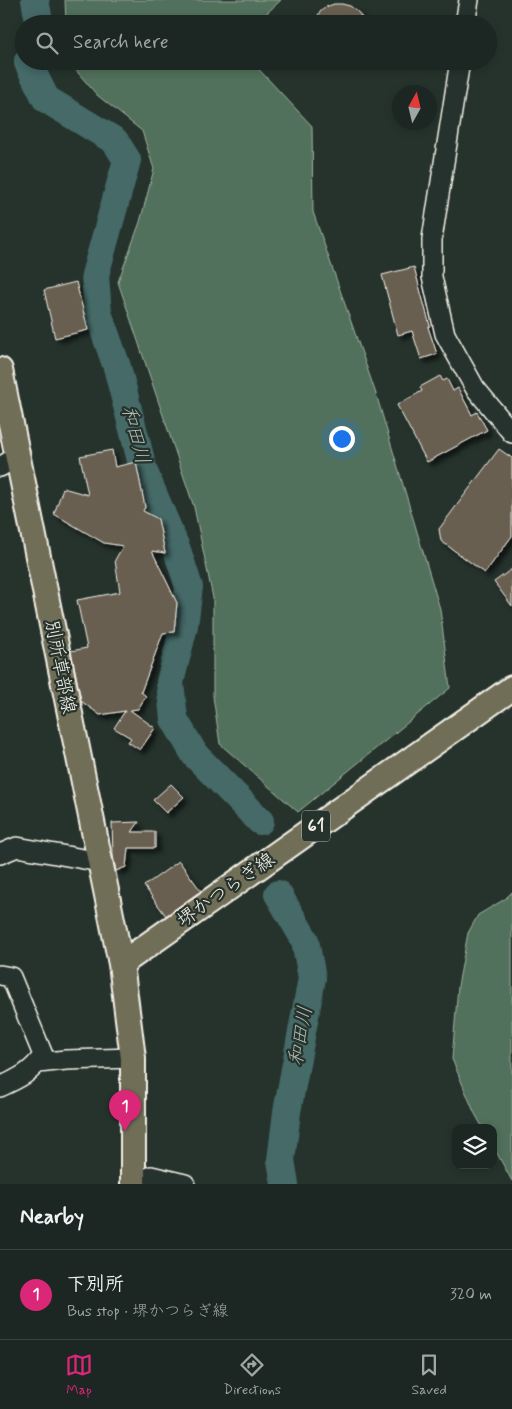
<!DOCTYPE html>
<meta charset="utf-8">
<style>
:root{--surface:#1c2622;--page:#29322f;--text:#f1f3f6;--muted:#a0a5a5;--line:#3a4340;--accent:#db2777}
body{margin:0;font-family:Mynerve,"Klee One",sans-serif;background:var(--page);color:var(--text)}
.controls{position:absolute;right:15px;bottom:15px;display:grid;overflow:hidden;border-radius:10px;box-shadow:0 2px 8px #0003}
.controls button{width:45px;height:45px;display:grid;place-items:center;padding:0;border:0;border-bottom:1px solid var(--line);background:var(--surface);color:var(--text);font:25px sans-serif}
.compass{position:absolute;left:392px;top:85px;width:45px;height:45px;border-radius:50%;background:var(--surface);box-shadow:0 2px 8px #0003;rotate:8deg}
.you{position:absolute;left:341px;top:438px;width:18px;height:18px;margin:-12px;border:4px solid #fff;border-radius:50%;background:#1a73e8;box-shadow:0 0 0 8px #1a73e833}
.badge{display:grid;place-items:center;width:32px;height:32px;border-radius:50%;background:var(--accent);color:#fff;font-size:16px;font-weight:700}
.pin{position:absolute;translate:-50% -41px;filter:drop-shadow(0 1px 2px #0008)}
.pin::after{content:'';position:absolute;top:26px;width:18px;height:15px;background:inherit;clip-path:polygon(0 0,100% 0,50% 100%)}
.list{margin:0;padding:0;list-style:none}
h2{display:flex;justify-content:space-between;align-items:center;height:65px;margin:0;padding:0 20px;font-size:21px}
h2 small{font-size:16px;font-weight:400;color:var(--muted)}
.list li{display:grid;grid-template-columns:32px 1fr auto;gap:15px;align-items:center;box-sizing:border-box;height:90px;padding:0 20px;border-top:1px solid var(--line)}
.list b{display:block;font-size:19px;white-space:nowrap}
.list p{margin:0;font-size:16px;white-space:nowrap;color:var(--muted)}
.list em{font-size:16px;font-style:normal;color:var(--muted)}
.icon{flex:none;width:28px;height:28px;fill:none;stroke:currentColor;stroke-width:2;stroke-linecap:round;stroke-linejoin:round}
.map{position:relative;flex:none;width:512px;height:1184px;overflow:hidden}
.search{position:absolute;background:var(--surface);box-shadow:0 2px 8px #0003;left:15px;right:15px;top:15px;height:55px;display:flex;align-items:center;gap:12px;box-sizing:border-box;padding:0 18px;border-radius:28px;color:var(--muted);font-size:19px}
.sheet{height:155px;background:var(--surface)}
nav{display:flex;justify-content:space-around;align-items:center;box-sizing:border-box;height:70px;border-top:1px solid var(--line);background:var(--surface);font-size:14px;color:var(--muted)}
nav a{display:grid;justify-items:center;gap:2px}
nav .on{color:var(--accent)}
.map>svg:first-child{display:block}
</style>
<div class="map">
<svg width="512" height="1184" viewBox="0 0 512 1184">
<defs>
<filter id="shadow"><feDropShadow dx="4.5" dy="4.5" stdDeviation="2.5" flood-color="#0009"/></filter>
</defs>
<rect width="100%" height="100%" fill="#26332d"/>
<filter id="ink" filterUnits="userSpaceOnUse"><feTurbulence type="fractalNoise" baseFrequency=".02" numOctaves="2"/><feDisplacementMap in="SourceGraphic" scale="10" xChannelSelector="R" yChannelSelector="G"/><feConvolveMatrix kernelMatrix="1 2 1 2 8 2 1 2 1" color-interpolation-filters="sRGB"/></filter>
<g filter="url(#ink)">
<!-- green -->
<path fill="#51715b" stroke="#a2b1a2" d="M65,0H281L255,24H66Z
M68,61H251L312,126L313,212L376,394L440,609L450,688L298,812L220,744L213,696V598L194,507L118,282L140,222L154,169L142,131L97,95Z
M512,892V1181L493,1146V1128H483L474,1112L452,1059L458,986L468,933L478,915L505,899Z"/>
<g fill="none" stroke-linecap="round" stroke-linejoin="round">
<!-- river -->
<path stroke="#456a68" stroke-width="28" d="M35,0L39,21V24
M28,61V63L46,99L115,141L127,160L95,275L98,313L117,367L144,472L177,550L189,587L184,626L170,682L174,719L195,755L260,821
M278,894L305,940L312,978L287,1112L281,1160L285,1184"/>
</g>
<!-- building -->
<path fill="#685f51" stroke="#f4f1e8" filter="url(#shadow)" d="M334,4H342L350,6L357,11L367,24H313L320,12L326,7Z
M414,267L430,326L428,327L437,354L421,359L412,331L398,335L382,275Z
M76,282L88,330L55,338L44,290Z
M440,376L443,381L447,379L453,391L458,388L472,415L477,412L487,430L427,462L397,405L422,391L420,387Z
M499,449L512,458V536L485,573L441,541L439,529Z
M112,450L115,467L136,462L145,507L143,511L158,519L165,553L152,551L177,603L174,632L163,633L141,692L146,696L138,709L130,710L155,728L140,750L128,742L131,738L114,728L125,711L100,715L81,701L71,651L87,648L77,600L120,592L115,560L123,546L104,543L54,514L63,488L88,495L80,456Z
M512,569V606L494,582Z
M171,784L184,797L166,813L153,800Z
M139,822L132,832H155V848H128L126,867L116,871L113,856L112,823Z
M179,861L201,891L166,916L144,886Z"/>
<g fill="none" stroke-linecap="round" stroke-linejoin="round">
<defs>
<path id="minor" d="M465,24L469,0
M460,61L432,239V277L445,334L475,388L512,433
M0,467L18,456
M0,854L17,847L100,862
M0,975L11,977L43,1055C33,1072 17,1079 0,1087
M38,1063L66,1060L133,1058
M151,1176L185,1184"/>
<path id="major" d="M0,370L121,964L133,1058V1184
M121,964L512,688"/>
</defs>
<!-- minor casing -->
<use href="#minor" stroke="#f4f1e8" stroke-width="22"/>
<!-- major casing -->
<use href="#major" stroke="#f4f1e8" stroke-width="28"/>
<!-- minor -->
<use href="#minor" stroke="#26332d" stroke-width="19"/>
<!-- major -->
<use href="#major" stroke="#716e59" stroke-width="24"/>
</g>
</g>
<g text-anchor="middle" dominant-baseline="central" stroke-width="4.5" stroke-linejoin="round" paint-order="stroke">
<!-- shield labels -->
<rect fill="#26332d" stroke="#b6b8b0" stroke-width="1" x="302" y="810.5" width="28" height="31" rx="4"/>
<g font-size="18" font-weight="bold" fill="#f4f1e8">
<text x="316" y="826">61</text>
</g>
<!-- street labels -->
<g font-size="19" fill="#f4f1e8" stroke="#26332d">
<text transform="translate(60 667) rotate(79)">別所草部線</text>
<text transform="translate(226 890) rotate(-35)">堺かつらぎ線</text>
</g>
<!-- water labels -->
<g font-size="20" font-style="italic" fill="#aebbb5" stroke="#26332d">
<text transform="translate(135 435) rotate(75)">和田川</text>
<text transform="translate(301 1036) rotate(-80)">和田川</text>
</g>
</g>
</svg>
<div class="controls">
<button><svg class="icon" aria-label="layers" viewBox="0 0 24 24"><path d="M12 4l9 5-9 5-9-5zM3 14l9 5 9-5"/></svg></button>
</div>
<svg class="compass" viewBox="-18 -18 36 36"><path d="M0-13l5 13h-10z" fill="#e53935"/><path d="M0 13l5-13h-10z" fill="#a0a5a5"/></svg>
<div class="you"></div>
<div class="pin badge" style="left:125px;top:1131px">1</div>
<div class="search"><svg class="icon" aria-label="search" viewBox="0 0 24 24"><circle cx="10" cy="10" r="6"/><path d="M15 15l6 6"/></svg>Search here</div>
</div>
<section class="sheet">
<h2>Nearby<small></small></h2>
<ul class="list">
<li><span class="badge">1</span><div><b>下別所</b><p>Bus stop · 堺かつらぎ線</p></div><em>320 m</em></li>
</ul>
</section>
<nav>
<a class="on"><svg class="icon" aria-label="map" viewBox="0 0 24 24"><path d="M3 6l6-2 6 2 6-2v14l-6 2-6-2-6 2zM9 4v14M15 6v14"/></svg>Map</a>
<a><svg class="icon" aria-label="directions" viewBox="0 0 24 24"><path d="M12 3l9 9-9 9-9-9zM9 14v-3h6M13 9l2 2-2 2"/></svg>Directions</a>
<a><svg class="icon" aria-label="saved" viewBox="0 0 24 24"><path d="M7 4h10v16l-5-4-5 4z"/></svg>Saved</a>
</nav>
